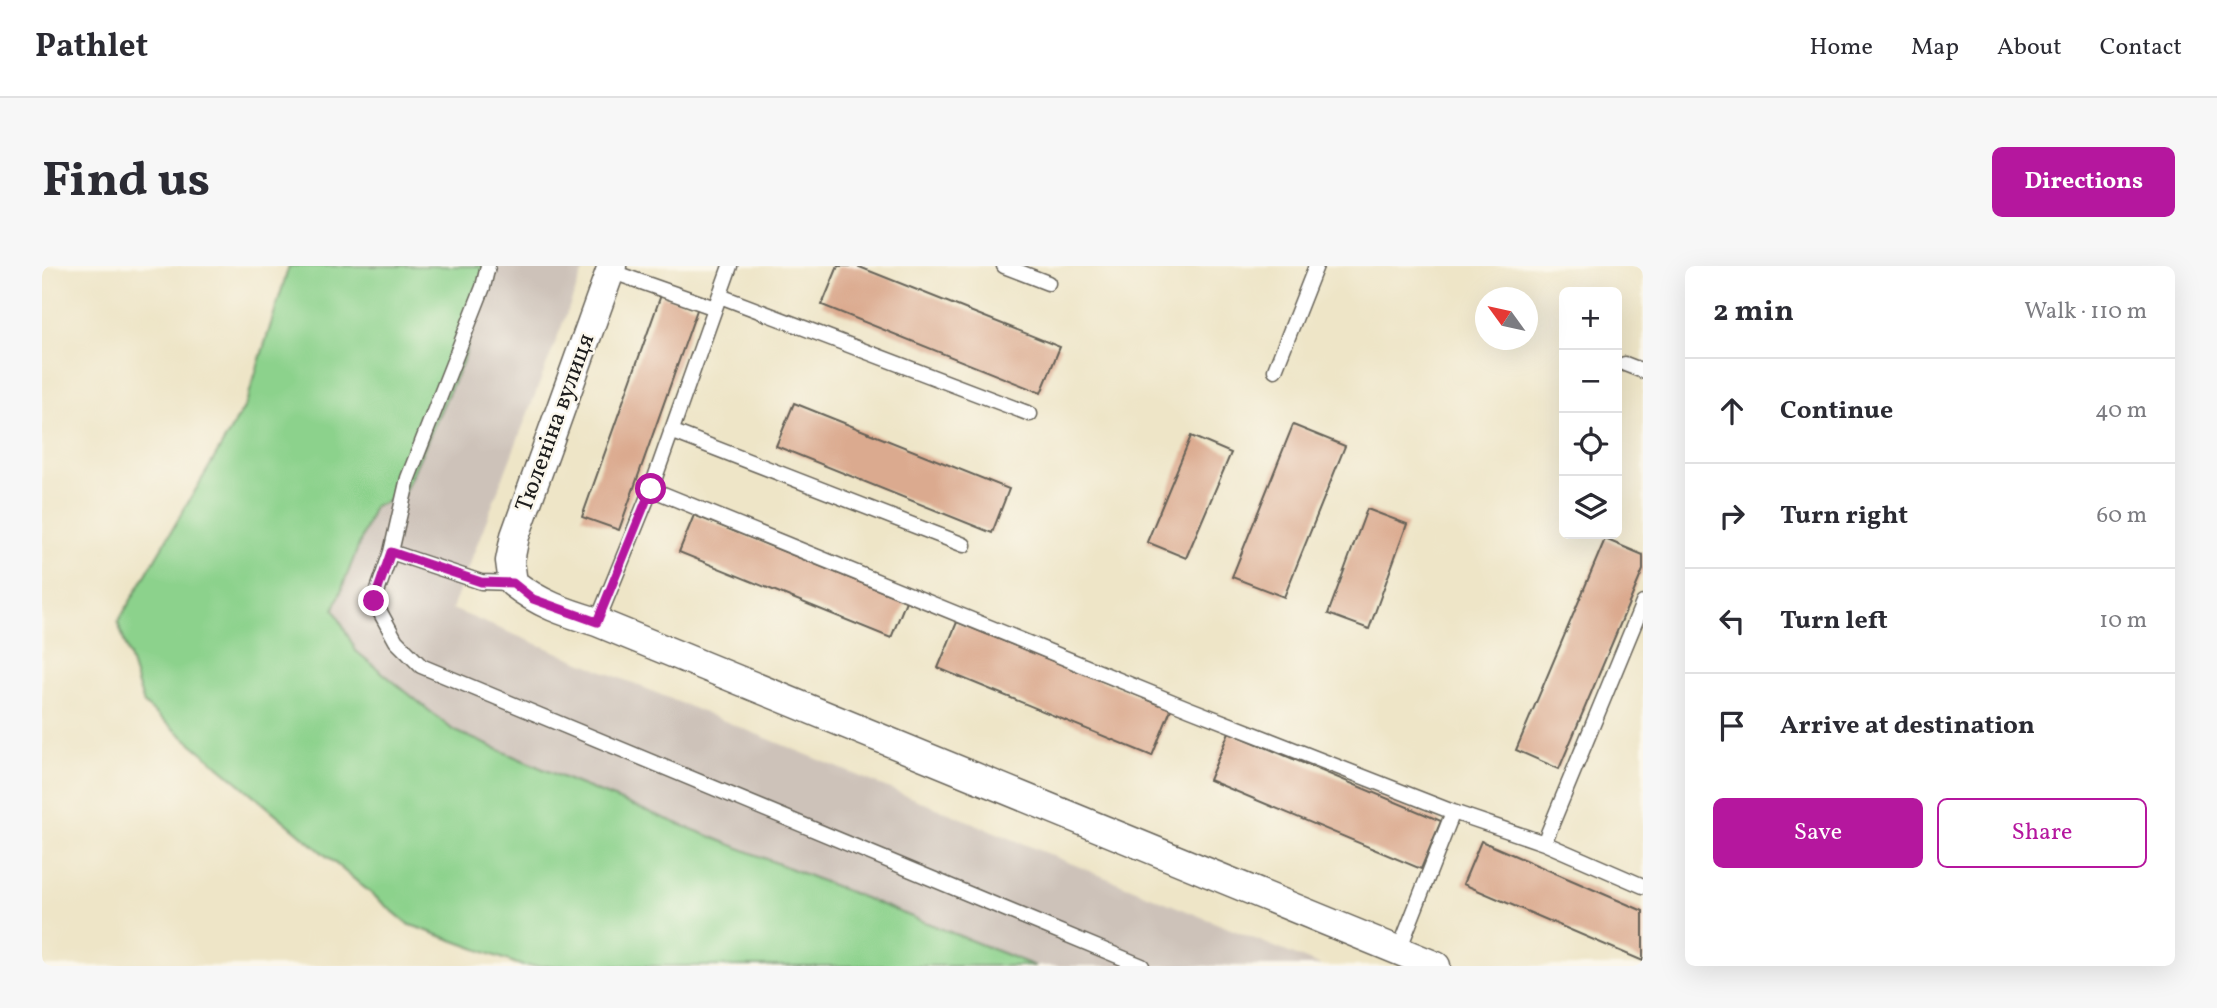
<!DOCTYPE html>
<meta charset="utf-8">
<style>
:root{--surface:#fff;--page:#f7f7f7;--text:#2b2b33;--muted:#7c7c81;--line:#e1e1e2;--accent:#b5179e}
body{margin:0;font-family:Vollkorn,serif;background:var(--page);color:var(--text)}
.controls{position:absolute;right:21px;top:21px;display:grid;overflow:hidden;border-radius:10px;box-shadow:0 7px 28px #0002}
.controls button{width:63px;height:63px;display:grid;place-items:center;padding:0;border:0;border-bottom:2px solid var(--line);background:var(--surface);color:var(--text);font:35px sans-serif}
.compass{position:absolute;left:1433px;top:21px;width:63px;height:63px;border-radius:50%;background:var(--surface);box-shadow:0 7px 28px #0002;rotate:303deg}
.stop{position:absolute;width:21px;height:21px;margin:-16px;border:5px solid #b5179e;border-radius:50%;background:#fff}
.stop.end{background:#b5179e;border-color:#fff;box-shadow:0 2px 7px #0008}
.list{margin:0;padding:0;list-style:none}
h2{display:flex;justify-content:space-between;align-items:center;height:91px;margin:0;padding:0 28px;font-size:30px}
h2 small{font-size:23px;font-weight:400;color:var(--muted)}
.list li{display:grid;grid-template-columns:46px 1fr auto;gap:21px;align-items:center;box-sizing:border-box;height:105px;padding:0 28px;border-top:2px solid var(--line)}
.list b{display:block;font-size:26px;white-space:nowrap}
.list em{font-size:23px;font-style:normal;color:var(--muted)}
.actions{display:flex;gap:14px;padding:21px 28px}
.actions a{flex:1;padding:16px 0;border:2px solid var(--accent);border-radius:10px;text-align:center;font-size:24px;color:var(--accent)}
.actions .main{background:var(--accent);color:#fff}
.icon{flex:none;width:38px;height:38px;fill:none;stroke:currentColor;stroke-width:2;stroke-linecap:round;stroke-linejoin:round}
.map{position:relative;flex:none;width:1601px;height:700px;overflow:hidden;border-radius:10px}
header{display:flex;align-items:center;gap:42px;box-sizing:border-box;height:98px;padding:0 35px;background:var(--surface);border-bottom:2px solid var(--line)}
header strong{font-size:33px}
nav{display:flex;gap:38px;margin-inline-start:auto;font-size:24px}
.intro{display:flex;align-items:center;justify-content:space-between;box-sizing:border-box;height:168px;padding:0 42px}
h1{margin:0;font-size:49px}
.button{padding:18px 32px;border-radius:10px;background:var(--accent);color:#fff;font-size:24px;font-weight:700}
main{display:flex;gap:42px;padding:0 42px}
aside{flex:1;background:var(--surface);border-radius:10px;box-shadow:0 7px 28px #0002}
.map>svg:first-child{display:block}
</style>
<header>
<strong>Pathlet</strong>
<nav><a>Home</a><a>Map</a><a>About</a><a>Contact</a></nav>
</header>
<div class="intro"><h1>Find us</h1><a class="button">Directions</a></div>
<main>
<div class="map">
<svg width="1601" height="700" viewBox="0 0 1601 700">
<rect width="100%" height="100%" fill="#fbf7ec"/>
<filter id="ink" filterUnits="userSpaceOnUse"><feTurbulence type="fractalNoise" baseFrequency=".0143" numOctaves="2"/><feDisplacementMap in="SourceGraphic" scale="14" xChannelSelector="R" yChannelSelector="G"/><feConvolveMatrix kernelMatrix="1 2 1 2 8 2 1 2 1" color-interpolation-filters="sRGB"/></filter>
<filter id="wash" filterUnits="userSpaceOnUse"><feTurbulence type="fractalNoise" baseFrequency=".00686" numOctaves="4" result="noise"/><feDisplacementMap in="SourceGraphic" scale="28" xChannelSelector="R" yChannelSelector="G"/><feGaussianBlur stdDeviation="1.57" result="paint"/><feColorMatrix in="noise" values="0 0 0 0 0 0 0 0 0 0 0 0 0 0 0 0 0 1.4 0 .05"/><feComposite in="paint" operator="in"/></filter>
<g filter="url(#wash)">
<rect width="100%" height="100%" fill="#eee5c7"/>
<!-- industrial -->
<path fill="#cdc2b9" d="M443,0H543L410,343L1279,700H993L529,515L411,464L314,385L292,343L332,240L360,230L423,90Z"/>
<!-- green -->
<path fill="#8cd28c" stroke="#547754" stroke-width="2" d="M247,0H443L423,90L360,231L332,240L292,343L314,385L411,464L529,515L993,700H481L366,658L102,438L76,356L204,138Z"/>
<g id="blocks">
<!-- building -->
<path fill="#dbaa8f" d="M796,0H815L1018,81L999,127L780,39Z
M619,29L656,41L577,264L540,251Z
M752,137L967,223L950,267L734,180Z
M1251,159L1303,180L1242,331L1190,311Z
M1149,170L1189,187L1144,292L1105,276Z
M1325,243L1365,258L1327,363L1286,348Z
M652,249L864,335L849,372L637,286Z
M1563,273L1601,289V304L1517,503L1474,484Z
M915,356L1129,443L1110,490L896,402Z
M1187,466L1399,555L1379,603L1167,514Z
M1439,575L1601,645V695L1421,618Z"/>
</g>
</g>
<g filter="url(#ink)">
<use href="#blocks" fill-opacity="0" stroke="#666258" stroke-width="2"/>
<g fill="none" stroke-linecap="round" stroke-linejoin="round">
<defs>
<path id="lane" d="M446,0L441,21L366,212L349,286L332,335L354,375L379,400L1100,700
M962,0L1006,17
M568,5L673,42
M678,30L988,148
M1583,98L1601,105
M1233,104L1274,0
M629,165L922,279
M609,223L1148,443L1411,546L1502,577L1601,620
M349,286L439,316L471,317
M555,356L609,223L688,0
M1502,577L1601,337
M1357,684L1411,546"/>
<path id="street" d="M570,0L473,270L468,295L471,317C498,338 522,346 555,356L1394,700"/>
</defs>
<!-- lane casing -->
<use href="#lane" stroke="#666258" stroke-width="17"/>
<!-- street casing -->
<use href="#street" stroke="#666258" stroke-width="31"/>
<!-- lane -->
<use href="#lane" stroke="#fff" stroke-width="14"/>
<!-- street -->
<use href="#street" stroke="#fff" stroke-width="28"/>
</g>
</g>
<g fill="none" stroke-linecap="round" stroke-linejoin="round" filter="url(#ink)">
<!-- route -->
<path stroke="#b5179e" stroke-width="9" d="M332,335L349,286L439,316L471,317L491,333L555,356L609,223"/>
</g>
<g text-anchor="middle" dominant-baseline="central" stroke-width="5" stroke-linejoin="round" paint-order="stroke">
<!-- street labels -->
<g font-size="24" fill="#1c1c1c" stroke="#fbf7ec">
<text transform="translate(514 157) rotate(-70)">Тюленіна вулиця</text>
</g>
</g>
</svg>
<div class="controls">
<button>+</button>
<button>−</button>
<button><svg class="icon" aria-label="locate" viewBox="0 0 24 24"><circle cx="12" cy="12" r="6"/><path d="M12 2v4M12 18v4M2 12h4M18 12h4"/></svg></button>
<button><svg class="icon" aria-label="layers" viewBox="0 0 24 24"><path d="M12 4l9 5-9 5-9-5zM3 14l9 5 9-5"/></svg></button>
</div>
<svg class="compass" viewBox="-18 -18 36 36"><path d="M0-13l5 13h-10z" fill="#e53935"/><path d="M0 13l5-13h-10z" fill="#7c7c81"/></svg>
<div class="stop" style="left:609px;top:223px"></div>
<div class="stop end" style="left:332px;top:335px"></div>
</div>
<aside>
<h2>2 min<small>Walk · 110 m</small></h2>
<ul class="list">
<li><svg class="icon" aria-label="ahead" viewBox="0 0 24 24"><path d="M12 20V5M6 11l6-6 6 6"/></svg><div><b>Continue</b></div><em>40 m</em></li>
<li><svg class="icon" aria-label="right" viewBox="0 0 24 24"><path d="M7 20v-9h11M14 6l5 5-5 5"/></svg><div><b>Turn right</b></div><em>60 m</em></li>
<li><svg class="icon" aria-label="left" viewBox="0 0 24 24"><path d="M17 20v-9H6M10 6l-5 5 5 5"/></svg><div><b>Turn left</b></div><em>10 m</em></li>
<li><svg class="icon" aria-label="arrive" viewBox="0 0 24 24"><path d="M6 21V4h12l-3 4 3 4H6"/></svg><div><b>Arrive at destination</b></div></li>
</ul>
<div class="actions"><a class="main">Save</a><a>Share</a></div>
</aside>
</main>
